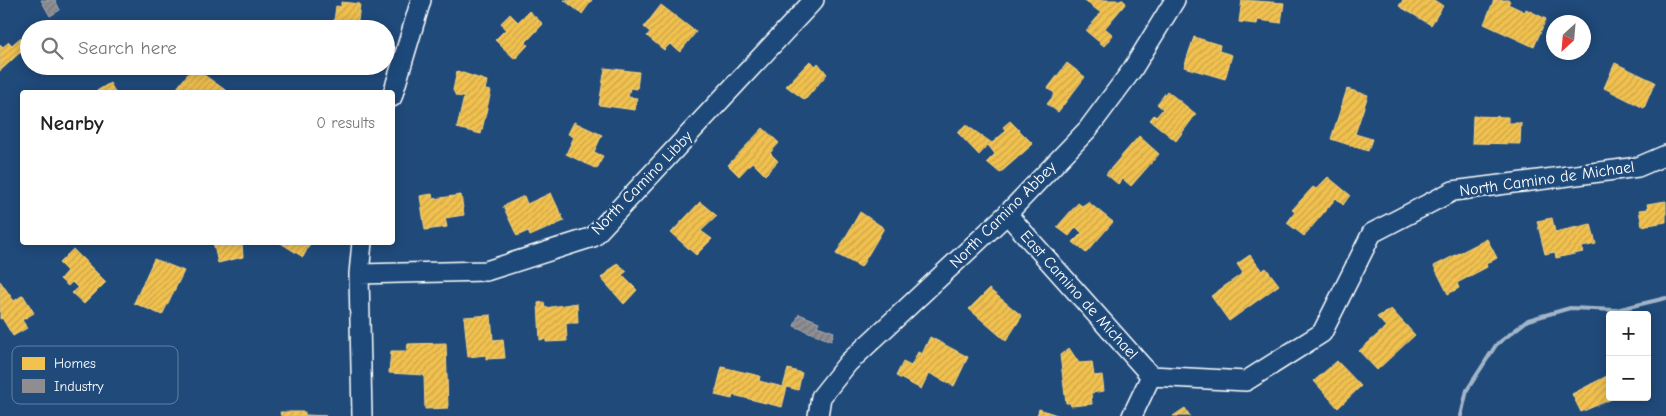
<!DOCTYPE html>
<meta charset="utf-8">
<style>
:root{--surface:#fff;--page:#f6f6f6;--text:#222;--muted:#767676;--line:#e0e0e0}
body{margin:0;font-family:"Comic Neue",sans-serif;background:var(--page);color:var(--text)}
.controls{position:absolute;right:15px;bottom:15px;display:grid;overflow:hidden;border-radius:5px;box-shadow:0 2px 12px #0003}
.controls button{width:45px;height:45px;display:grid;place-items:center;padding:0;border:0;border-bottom:1px solid var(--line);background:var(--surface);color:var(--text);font:25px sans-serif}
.compass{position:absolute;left:1546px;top:15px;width:45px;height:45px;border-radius:50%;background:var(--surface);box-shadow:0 2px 12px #0003;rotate:206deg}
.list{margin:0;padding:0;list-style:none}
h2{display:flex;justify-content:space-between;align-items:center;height:65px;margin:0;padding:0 20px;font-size:21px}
h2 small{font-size:16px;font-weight:400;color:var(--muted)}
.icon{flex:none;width:28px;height:28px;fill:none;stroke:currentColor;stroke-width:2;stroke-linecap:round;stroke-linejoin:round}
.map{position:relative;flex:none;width:1666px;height:416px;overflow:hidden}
.search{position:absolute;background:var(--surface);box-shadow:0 2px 12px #0003;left:20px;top:20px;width:375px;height:55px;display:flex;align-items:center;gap:12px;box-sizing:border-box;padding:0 18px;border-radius:28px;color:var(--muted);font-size:19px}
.panel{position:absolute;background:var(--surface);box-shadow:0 2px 12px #0003;left:20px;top:90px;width:375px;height:155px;border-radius:5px}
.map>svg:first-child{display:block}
</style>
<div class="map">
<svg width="1666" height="416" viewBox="0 0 1666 416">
<defs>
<pattern id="homes-hatch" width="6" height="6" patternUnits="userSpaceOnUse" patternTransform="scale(1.25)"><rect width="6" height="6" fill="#f2c14e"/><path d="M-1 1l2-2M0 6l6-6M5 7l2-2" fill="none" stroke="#c8a44e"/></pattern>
<pattern id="industry-hatch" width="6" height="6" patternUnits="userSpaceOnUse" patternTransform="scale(1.25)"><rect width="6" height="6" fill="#8d8d92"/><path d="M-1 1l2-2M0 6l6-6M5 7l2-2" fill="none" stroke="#76767a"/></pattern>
</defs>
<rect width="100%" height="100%" fill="#1f4a7a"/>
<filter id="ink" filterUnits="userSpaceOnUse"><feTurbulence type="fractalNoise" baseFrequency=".02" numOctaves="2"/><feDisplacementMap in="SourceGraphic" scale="10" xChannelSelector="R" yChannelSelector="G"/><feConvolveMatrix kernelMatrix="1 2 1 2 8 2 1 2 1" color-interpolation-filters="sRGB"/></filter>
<g filter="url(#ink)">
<!-- homes -->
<path fill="url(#homes-hatch)" stroke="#f6d483" d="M564,0H592L582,14Z
M1084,0H1123L1126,3L1105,28L1113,35L1104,46L1086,31L1101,13Z
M1242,0L1284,3L1281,23L1258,20L1257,24L1239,22Z
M1403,0H1434L1443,6L1431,25L1399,6Z
M1494,0H1508L1510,1L1508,4L1525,12L1526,9L1546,19L1534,47L1484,24Z
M341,2L360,4L357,29H333L336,6L341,7Z
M661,5L696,32L680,52L670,44L664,50L647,36L650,32L644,27Z
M529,11L543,24L525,43L528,45L515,59L495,40L506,29L501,23L510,14L518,22Z
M1194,37L1220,45L1219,51L1232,55L1225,79L1184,67Z
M20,38L27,46L0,71V44L3,47L9,42L12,45Z
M810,61L816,66L818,63L827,74L805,100L786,86Z
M1067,63L1085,77L1058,112L1047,104L1055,94L1048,88Z
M1615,63L1655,82L1644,108L1604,88Z
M193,67L228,92H174Z
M605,68L639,72L637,89L630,88L628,97L637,98L635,110L599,105Z
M457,71L487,81L485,90L491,91L481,134L457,128L464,97L456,96L453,90Z
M110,83L115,92H95Z
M1347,89L1368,95L1355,134L1372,139L1368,151L1331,139Z
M1167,91L1196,114L1176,141L1150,120L1154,115L1156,117L1163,109L1157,104Z
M1473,116L1508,117V123H1521L1520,144L1472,143Z
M1010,121L1033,144L1000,173L987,162L995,154L988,145L979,155L957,132L966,125L992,143L1006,131L1003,127Z
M574,122L602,135L594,152L603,156L597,169L566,154L574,137L568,134Z
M763,128L779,143L770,153L778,161L765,175L752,162L739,176L728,165Z
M1139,136L1159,154L1131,186L1123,179L1118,184L1106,174Z
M1328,177L1350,195L1343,205L1336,198L1304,236L1287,223L1295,212L1292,210L1313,187L1316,189Z
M551,193L564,221L530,236L528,231L517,236L503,206L524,196L527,204Z
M432,194L433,199L461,195L464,215L445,218L447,227L425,230L420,196Z
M1666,201V222L1642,226L1639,210L1648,209L1647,204Z
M700,202L717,216L701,231L712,239L696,255L671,233Z
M1088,202L1113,222L1086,253L1073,242L1082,233L1076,227L1069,236L1057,227L1078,203L1082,206Z
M860,212L884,228L861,267L836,254Z
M1552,218L1555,232L1591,224L1596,244L1582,247L1583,252L1556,258L1555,252L1545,254L1537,221Z
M1487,239L1497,258L1486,264L1487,267L1457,283L1459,288L1448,294L1434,266Z
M213,242L242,243L243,257L218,263Z
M279,242H311L303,257Z
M73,249L106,282L84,304L72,293L78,288L72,282L68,286L60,279L67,271L59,263Z
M1250,255L1262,271L1266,268L1279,285L1229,321L1211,296L1243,273L1237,264Z
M154,259L184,271L162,315L134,303Z
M617,263L627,271L622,275L637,290L624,304L601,278Z
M0,281L14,301L23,295L34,313L22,320L27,328L13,336L2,318L0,319Z
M989,289L1022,316L1006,341L969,309Z
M544,302L545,308L577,303L578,323H566L567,341L546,342V339L540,340L538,303Z
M1391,309L1415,335L1377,370L1359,351L1386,327L1377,317Z
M491,315L493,340L503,339L505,358L486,359V355L468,357L464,317Z
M930,337L968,357L954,386L929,373L921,389L896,376L903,362L911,366L918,352L922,354Z
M446,343L448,408L425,409L424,375L389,373L391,351H407L408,344Z
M1069,348L1079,363L1092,362L1094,376L1102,375L1104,391L1091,393L1092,404L1071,406L1070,403H1066L1060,355Z
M1337,361L1361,386L1338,408L1314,381Z
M722,367L760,376L759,381L783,387L788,369L802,373L798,390L787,387L782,407L733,395L732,399L715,395Z
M1607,376L1610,381V397H1616L1581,412L1572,394Z
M1185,408L1190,416H1173Z
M1039,409L1060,416H1037Z
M280,412H305V415L326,416H281Z"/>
<!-- industry -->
<path fill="url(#industry-hatch)" stroke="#afafb3" d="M41,0H55L60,10L50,16Z
M799,314L819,322L817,326L834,332L831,341L794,326Z"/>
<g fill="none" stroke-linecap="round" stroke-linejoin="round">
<!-- stream -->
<path stroke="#a3b5c8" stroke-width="4" d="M1461,416L1467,390L1496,345L1528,320L1570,308L1616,310L1666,298"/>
<defs>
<path id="minor" d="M392,97L421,0
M1007,214L1151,376
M362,242L359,274L362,416
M359,274L486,271L593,237L814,0
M1151,376L1246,381L1322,333L1372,233L1453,191L1638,167L1666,155
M818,416L821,397L848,363L1007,214L1088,129L1132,70L1175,0
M1132,416L1151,376"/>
</defs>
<!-- minor casing -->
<use href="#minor" stroke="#fff" stroke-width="22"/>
<!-- minor -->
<use href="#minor" stroke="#1f4a7a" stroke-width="19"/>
</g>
</g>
<g text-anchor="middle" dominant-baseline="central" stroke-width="5" stroke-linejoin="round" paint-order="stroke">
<!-- street labels -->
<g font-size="16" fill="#fff" stroke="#1f4a7a">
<text transform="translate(1547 179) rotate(-8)">North Camino de Michael</text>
<text transform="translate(642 183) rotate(-46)">North Camino Libby</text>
<text transform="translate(1003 215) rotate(-45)">North Camino Abbey</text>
<text transform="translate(1079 295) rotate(48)">East Camino de Michael</text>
</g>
</g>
<!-- legend -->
<rect x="12" y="346" width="166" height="58" rx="8" fill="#1f4a7a" stroke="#6280a2" stroke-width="1"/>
<rect x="22" y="357" width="23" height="13" fill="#f2c14e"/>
<rect x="22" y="379" width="23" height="14" fill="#8d8d92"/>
<g font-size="14" fill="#fff">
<text x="54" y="368">Homes</text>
<text x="54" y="391">Industry</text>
</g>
</svg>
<div class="controls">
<button>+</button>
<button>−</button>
</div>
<svg class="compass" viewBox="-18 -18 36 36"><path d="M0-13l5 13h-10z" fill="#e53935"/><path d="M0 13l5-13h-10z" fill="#767676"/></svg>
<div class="search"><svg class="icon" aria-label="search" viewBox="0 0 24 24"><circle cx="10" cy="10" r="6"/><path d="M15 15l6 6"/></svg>Search here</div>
<section class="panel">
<h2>Nearby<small>0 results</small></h2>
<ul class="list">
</ul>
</section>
</div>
